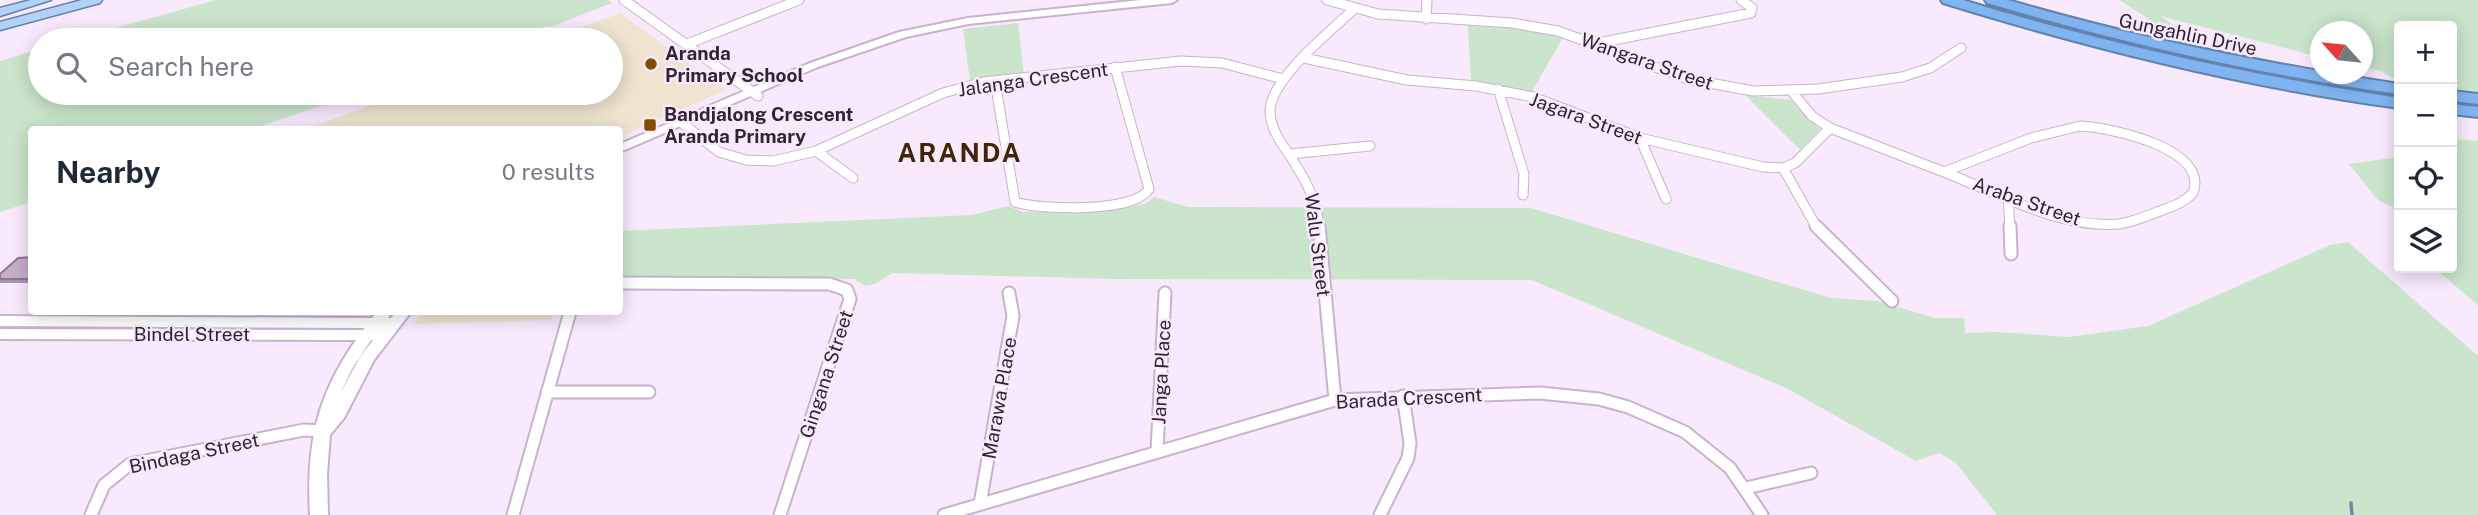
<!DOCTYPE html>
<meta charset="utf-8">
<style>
:root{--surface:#fff;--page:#f6f6f7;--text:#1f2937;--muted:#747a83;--line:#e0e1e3}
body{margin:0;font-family:"Public Sans",sans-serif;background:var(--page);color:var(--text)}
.controls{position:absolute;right:21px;top:21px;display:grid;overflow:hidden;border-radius:7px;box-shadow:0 4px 18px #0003}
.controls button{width:63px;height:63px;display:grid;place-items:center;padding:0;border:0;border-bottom:2px solid var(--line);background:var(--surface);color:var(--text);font:35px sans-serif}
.compass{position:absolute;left:2310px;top:21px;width:63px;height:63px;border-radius:50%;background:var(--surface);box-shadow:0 4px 18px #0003;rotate:297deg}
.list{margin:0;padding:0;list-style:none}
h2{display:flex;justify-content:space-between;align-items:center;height:91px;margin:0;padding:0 28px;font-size:30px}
h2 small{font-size:23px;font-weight:400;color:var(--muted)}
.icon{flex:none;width:38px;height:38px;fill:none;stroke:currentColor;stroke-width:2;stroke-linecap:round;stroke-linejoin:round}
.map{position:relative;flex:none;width:2478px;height:515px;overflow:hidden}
.search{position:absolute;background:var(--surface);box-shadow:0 4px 18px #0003;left:28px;top:28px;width:595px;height:77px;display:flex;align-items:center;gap:18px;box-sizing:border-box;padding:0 24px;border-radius:38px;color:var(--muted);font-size:26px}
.panel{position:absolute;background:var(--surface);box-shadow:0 4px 18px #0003;left:28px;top:126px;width:595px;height:189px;border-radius:7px}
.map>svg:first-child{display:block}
</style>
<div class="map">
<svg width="2478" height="515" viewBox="0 0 2478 515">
<rect width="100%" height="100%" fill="#f8e9fc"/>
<!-- education -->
<path fill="#eee4cf" d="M620,13L726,90L620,137V130H312L311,127L405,93H611V40H547Z
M423,312H554L551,320L413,324Z"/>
<!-- green -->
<path fill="#cae5cb" d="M216,0H608L612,3L553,26L537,28L504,40H73Z
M2119,0H2478V92L2452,90V26H2399V82L2381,71L2363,67L2362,32H2320V57L2160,16L2174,25L2144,22L2149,19Z
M1018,23L1024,74L970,81L963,29Z
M1468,24L1511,26L1564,36L1531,93L1471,83Z
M40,49V93H359L252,129L32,130L31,202L0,212V61Z
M1745,95L1791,100L1820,129L1800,150Z
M2452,139L2478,141V305L2434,268H2452Z
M2399,157V210L2378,200L2349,164Z
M1154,197L1188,207L1531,208L1831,298L1877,301L1935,318H1964L1965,333L1996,332L2069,337L2148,326L2330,245L2348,242L2478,356V515H1997L1956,463L1939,453L1916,461L1788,389L1532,280L1115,279L892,273L877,283L866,286L854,279L620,276V231L972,215L1008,206L1023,212L1132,206L1145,204Z"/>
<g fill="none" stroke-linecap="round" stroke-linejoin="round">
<!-- stream -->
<path stroke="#7786a6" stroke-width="3.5" d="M2351,503L2352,515"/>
<defs>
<path id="street-far1" d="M624,0L758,96
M1327,0L1378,14L1512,23L1558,31L1688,79L1753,91L1818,89L1902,77L1930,68L1961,48
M1426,19L1427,0
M1598,43L1751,13L1752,8L1741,0
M687,44L799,0
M1304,58L1407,80L1476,86L1533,97L1640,138L1763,167L1783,168
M995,81L1015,202C1040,210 1135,213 1149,189L1115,67
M1498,89L1524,174L1523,195
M1793,93L1812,116L1830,128L1944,172
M681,122L719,152L746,160L773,161L816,151L943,93L984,82L1181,61L1222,63L1283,79
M2080,126C2108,127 2210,148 2193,193C2184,203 2172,206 2160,211C2147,216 2133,222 2119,224C2059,229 1998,193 1944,172L2031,138Z
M1640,138L1666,199
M816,151L853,178
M1289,154L1370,146
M2008,196L2010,228
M1319,228C1316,196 1304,177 1286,150C1278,139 1270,125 1270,111C1271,78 1330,32 1354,9
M1817,228L1783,168L1795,163L1830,128"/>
<path id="street" d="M1319,226L1335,400
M1816,226L1892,301
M2010,226L2011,254
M620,283L829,284L847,290L850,299L780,515
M547,392H649
M1157,451L1165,293
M1746,488L1811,473
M980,504L1013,316L1009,293
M91,515L104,485L130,464L304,430L324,431
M513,515L570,312
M944,515L1335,400L1540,393L1599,399L1628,407L1685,432L1730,468L1762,515
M1380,515L1408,458L1410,443L1403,396"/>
<path id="secondary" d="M1141,0H1177L1172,3L968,24L906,37L818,67L620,152V144L810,63L899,32L968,18Z
M377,312H392L388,318H391L396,312H411L374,360L344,418L330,435L327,474L328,515H310C306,446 316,397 356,340L0,339V329L363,330L365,328L0,326V316L372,318ZM371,340H373L360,357L339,396L353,367Z"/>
<path id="primary" d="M31,0H51L0,16V8Z
M82,0H102L100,3L0,30V22Z"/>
<path id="highway" d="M1941,0H1963C2106,44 2251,75 2399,98V108C2244,87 2092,49 1943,3Z
M1985,0H2008C2137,38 2268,64 2399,84V94C2260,75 2122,43 1987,3Z
M2452,91L2478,94V104L2452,101Z
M2452,104L2478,107V117L2452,114Z"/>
</defs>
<!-- street-far1 casing -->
<use href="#street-far1" stroke="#c9b2d0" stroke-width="11"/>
<!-- street casing -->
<use href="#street" stroke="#c9b2d0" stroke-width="15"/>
<!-- secondary casing -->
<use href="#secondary" stroke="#c9b2d0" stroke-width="4"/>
<!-- primary casing -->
<use href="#primary" stroke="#6382ae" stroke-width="3"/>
<!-- highway casing -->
<use href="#highway" stroke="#6382ae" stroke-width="4"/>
<!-- street-far1 -->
<use href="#street-far1" stroke="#fff" stroke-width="9"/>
<!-- street -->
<use href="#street" stroke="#fff" stroke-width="11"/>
<!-- secondary -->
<use href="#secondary" fill="#fff" fill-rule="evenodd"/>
<!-- primary -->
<use href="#primary" fill="#b3d2f7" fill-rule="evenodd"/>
<!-- highway -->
<use href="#highway" fill="#80b4f1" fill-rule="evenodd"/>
</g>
<!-- wall -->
<path fill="#aa95ae" d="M32,257V283H0V274Z"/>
<!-- building -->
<path fill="#c6adca" stroke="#8b798d" stroke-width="2" d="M32,257V279H0V274L18,258Z"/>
<!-- markers -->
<g fill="#854c00" stroke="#f8e9fc" stroke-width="2.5">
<circle cx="651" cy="64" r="7"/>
<rect x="643" y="118" width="14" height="14" rx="3.5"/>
</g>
<g text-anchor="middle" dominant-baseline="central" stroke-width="5" stroke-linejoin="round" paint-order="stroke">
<!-- street labels -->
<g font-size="19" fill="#2e2531" stroke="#f8e9fc">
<text transform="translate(2188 34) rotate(12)">Gungahlin Drive</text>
<text transform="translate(1647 61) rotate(19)">Wangara Street</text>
<text transform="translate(1033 79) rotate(-8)">Jalanga Crescent</text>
<text transform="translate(1586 118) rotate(20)">Jagara Street</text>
<text transform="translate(2027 201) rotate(19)">Araba Street</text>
<text transform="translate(1318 245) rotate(83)">Walu Street</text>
<text x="192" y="334">Bindel Street</text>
<text transform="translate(1161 372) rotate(-87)">Janga Place</text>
<text transform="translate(826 374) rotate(-72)">Gingana Street</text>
<text transform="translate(999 398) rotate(-80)">Marawa Place</text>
<text transform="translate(1409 398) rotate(-3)">Barada Crescent</text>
<text transform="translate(194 453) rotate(-12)">Bindaga Street</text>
</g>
<!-- poi labels -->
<g font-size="19" font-weight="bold" fill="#2e2531" stroke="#f8e9fc" text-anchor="start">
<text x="665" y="53">Aranda<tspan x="665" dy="22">Primary School</tspan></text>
<text x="664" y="114">Bandjalong Crescent<tspan x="664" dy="22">Aranda Primary</tspan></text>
</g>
<!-- district labels -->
<g font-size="26" font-weight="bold" letter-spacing="2" fill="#412506" stroke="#f8e9fc">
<text x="960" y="152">ARANDA</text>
</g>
</g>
</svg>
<div class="controls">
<button>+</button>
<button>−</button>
<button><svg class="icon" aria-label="locate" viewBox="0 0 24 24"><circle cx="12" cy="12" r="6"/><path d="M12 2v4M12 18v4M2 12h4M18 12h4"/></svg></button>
<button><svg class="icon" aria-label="layers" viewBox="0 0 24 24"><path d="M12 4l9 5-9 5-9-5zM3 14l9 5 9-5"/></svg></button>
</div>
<svg class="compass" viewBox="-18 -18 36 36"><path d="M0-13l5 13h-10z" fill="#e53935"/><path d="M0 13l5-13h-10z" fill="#747a83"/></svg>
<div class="search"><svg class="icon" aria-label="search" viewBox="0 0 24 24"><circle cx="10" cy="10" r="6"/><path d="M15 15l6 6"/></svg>Search here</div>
<section class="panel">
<h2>Nearby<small>0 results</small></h2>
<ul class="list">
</ul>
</section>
</div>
